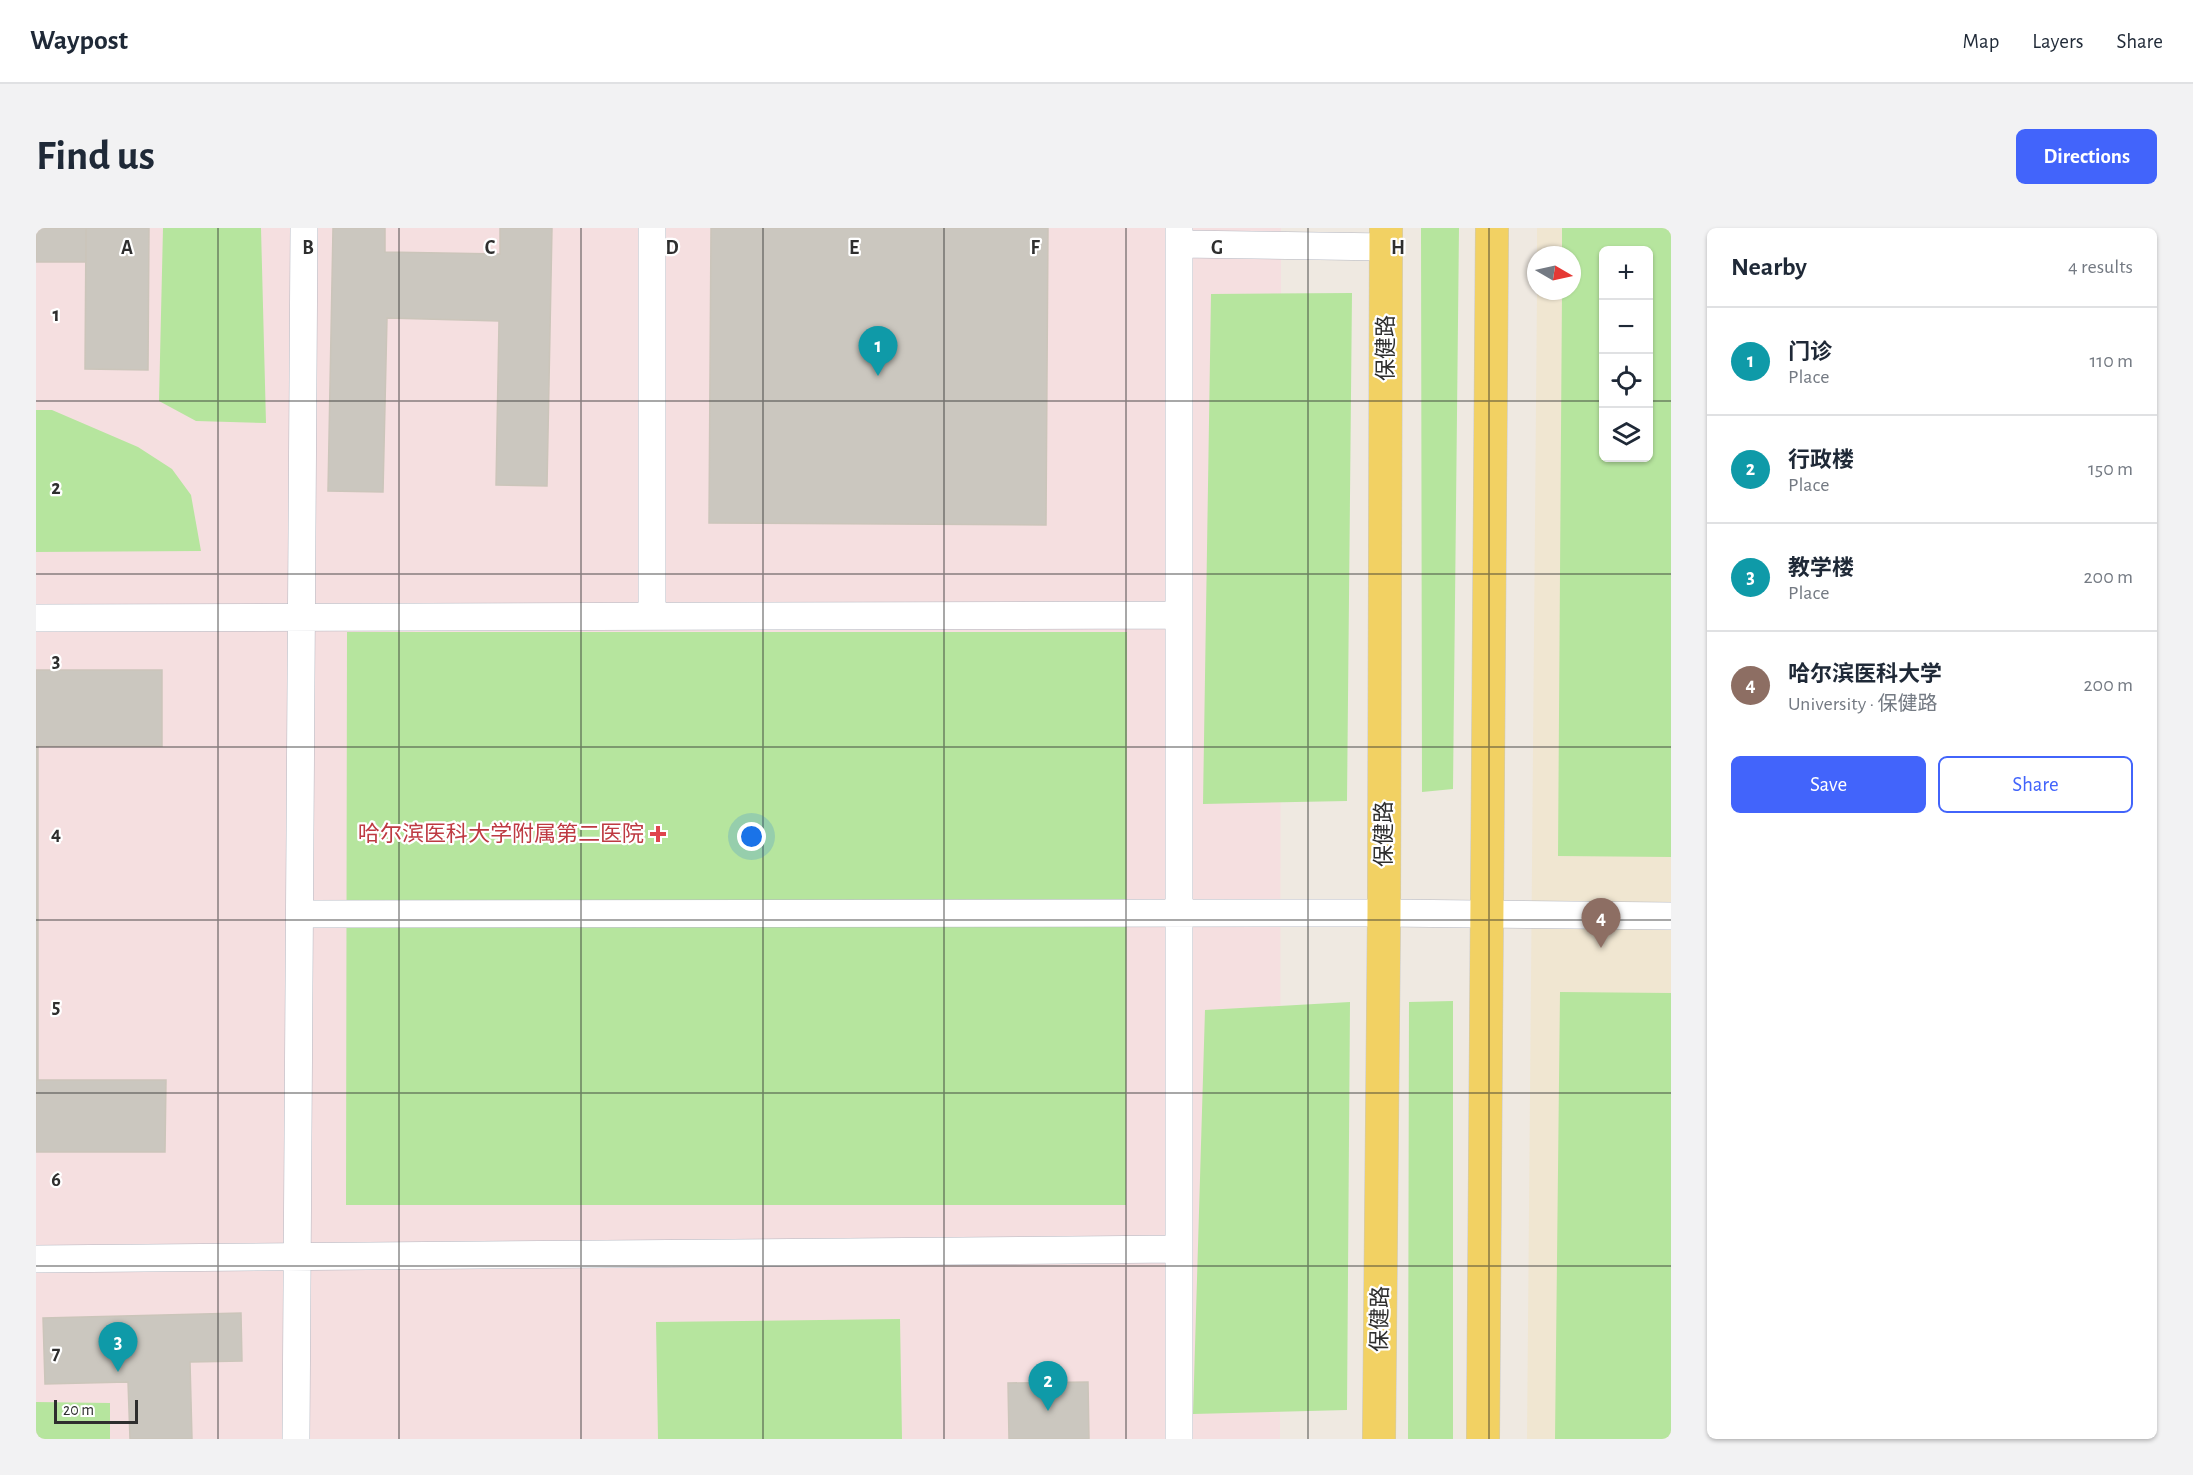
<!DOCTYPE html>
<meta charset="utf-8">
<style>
:root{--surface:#fff;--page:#f2f2f3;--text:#1f2937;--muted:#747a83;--line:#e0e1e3;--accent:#4264fb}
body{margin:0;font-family:"Alegreya Sans","Noto Sans SC",sans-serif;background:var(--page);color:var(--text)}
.controls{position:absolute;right:18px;top:18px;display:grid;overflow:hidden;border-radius:9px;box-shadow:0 2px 4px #0004}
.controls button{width:54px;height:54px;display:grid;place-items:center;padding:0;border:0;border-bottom:2px solid var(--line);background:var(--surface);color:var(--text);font:30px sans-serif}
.compass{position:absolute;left:1491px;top:18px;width:54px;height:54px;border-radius:50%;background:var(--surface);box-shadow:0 2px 4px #0004;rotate:99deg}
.scale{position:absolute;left:18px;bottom:15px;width:84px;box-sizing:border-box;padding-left:6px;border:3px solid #2e2e2e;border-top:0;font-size:16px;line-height:21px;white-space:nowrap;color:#2e2e2e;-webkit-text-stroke:4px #fff;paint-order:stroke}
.you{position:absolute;left:716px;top:609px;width:21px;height:21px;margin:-15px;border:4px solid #fff;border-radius:50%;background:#1a73e8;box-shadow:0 0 0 9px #1a73e833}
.badge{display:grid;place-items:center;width:39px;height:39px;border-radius:50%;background:var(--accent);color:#fff;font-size:20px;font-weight:700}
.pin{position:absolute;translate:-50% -50px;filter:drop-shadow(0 2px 3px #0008)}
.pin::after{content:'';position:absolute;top:32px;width:21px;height:18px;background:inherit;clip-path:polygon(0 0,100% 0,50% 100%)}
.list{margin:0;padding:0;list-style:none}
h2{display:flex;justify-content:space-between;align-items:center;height:78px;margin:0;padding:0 24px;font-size:26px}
h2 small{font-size:20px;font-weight:400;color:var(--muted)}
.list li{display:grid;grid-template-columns:39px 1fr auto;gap:18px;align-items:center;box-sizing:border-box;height:108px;padding:0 24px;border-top:2px solid var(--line)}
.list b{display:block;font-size:22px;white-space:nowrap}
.list p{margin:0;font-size:20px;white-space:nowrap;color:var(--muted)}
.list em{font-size:20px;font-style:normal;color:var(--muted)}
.actions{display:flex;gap:12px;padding:18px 24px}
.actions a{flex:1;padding:14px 0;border:2px solid var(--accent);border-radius:9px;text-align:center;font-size:21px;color:var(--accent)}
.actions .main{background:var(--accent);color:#fff}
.icon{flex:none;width:33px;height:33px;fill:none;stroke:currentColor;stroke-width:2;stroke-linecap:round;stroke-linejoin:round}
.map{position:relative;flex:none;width:1635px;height:1211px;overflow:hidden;border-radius:9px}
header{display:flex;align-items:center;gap:36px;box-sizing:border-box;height:84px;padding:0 30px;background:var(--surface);border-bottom:2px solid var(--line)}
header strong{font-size:28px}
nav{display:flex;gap:33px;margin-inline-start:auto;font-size:21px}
.intro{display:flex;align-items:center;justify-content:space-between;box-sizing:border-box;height:144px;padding:0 36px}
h1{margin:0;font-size:42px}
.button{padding:15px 27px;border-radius:9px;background:var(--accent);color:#fff;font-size:21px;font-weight:700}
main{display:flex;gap:36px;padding:0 36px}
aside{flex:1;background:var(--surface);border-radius:9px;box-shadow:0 2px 4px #0004}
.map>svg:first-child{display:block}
</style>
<header>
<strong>Waypost</strong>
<nav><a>Map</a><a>Layers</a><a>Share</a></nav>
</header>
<div class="intro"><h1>Find us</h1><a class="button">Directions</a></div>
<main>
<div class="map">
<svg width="1635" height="1211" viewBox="0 0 1635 1211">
<rect width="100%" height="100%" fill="#efe9e1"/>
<!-- education -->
<path fill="#f0e6d1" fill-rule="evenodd" d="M1501,0H1635V1211H1491L1501,63H1536V27H1501ZM1568,22H1612V230H1568Z"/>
<!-- medical -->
<path fill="#f5dfe0" d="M0,0H1245L1244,1211H0Z"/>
<!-- green -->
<path fill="#b6e59e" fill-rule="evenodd" d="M127,0H225L230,195L160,193L123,173Z
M1385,0H1423L1417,561L1386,564Z
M1526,0H1635V629L1522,628L1526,63H1536V27H1526ZM1568,22H1612V230H1568Z
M1316,65L1311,573L1167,576L1175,66Z
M0,182H16L102,219L136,241L155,267L165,323L0,324Z
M311,404H1091L1090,977H310Z
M1524,764L1635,765V1211H1519Z
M1417,773V1211H1372L1373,774Z
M1314,774L1311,1182L1157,1186L1169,782Z
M864,1091L866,1211H622L620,1094Z
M0,1174L74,1175V1211H0Z"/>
<!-- building -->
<path fill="#cbc7bf" stroke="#cbc5ba" stroke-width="1.5" d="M0,0H50V34H0Z
M50,0H113L112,142L49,141Z
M297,0H349V24L464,26V0H516L511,258L460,257L463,93L351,90L347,264L292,263Z
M675,0H1012L1010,297L673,295Z
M0,442H126V518H2V852H130L129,924H0Z
M205,1085L206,1133L154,1134L156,1211H94L92,1154L9,1156L7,1090Z
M1052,1154L1053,1211H973L972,1155Z"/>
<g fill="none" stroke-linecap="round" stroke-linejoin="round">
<defs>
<path id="minor" d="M1143,16L1350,19
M616,388V0
M0,390L1143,387
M264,686L1348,685L1635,688
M0,1031L1143,1021
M260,1211L268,0
M1143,1211V0"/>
<path id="primary" d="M1343,1211L1348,685L1350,0
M1447,1211L1456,0"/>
</defs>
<!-- minor casing -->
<use href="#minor" stroke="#b4b7c1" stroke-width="28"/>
<!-- primary casing -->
<use href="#primary" stroke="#c9c9c9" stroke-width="34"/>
<!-- minor -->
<use href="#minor" stroke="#fff" stroke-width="27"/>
<!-- primary -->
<use href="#primary" stroke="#f2d163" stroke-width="33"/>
</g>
<!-- grid -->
<path fill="none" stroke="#2e2e2e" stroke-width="1.5" stroke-opacity="0.55" d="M182,0V1211M363,0V1211M545,0V1211M727,0V1211M908,0V1211M1090,0V1211M1272,0V1211M1453,0V1211M0,173H1568M1612,173H1635M0,346H1635M0,519H1635M0,692H1635M0,865H1635M0,1038H1635"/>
<!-- markers -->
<path fill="#e0444e" stroke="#fff" stroke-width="2" d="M619 597h6v6h6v6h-6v6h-6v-6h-6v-6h6z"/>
<g text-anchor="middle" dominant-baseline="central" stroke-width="4.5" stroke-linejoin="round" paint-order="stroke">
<!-- street labels -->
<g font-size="22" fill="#2e2e2e" stroke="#fff">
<text transform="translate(1350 120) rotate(-90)">保健路</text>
<text transform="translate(1348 606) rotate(-90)">保健路</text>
<text transform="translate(1344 1091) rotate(-89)">保健路</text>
</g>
<!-- health labels -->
<g font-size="22" fill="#be3a42" stroke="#fff" text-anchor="end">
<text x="608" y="606">哈尔滨医科大学附属第二医院</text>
</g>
</g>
<g font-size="20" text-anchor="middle" font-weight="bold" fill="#2e2e2e" stroke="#fff" stroke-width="4.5" stroke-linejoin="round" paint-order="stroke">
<text x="91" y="26">A</text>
<text x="272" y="26">B</text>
<text x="454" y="26">C</text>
<text x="636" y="26">D</text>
<text x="818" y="26">E</text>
<text x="999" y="26">F</text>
<text x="1181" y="26">G</text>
<text x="1362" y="26">H</text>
<text x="20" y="93">1</text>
<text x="20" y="266">2</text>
<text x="20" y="439">3</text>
<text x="20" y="612">4</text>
<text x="20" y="785">5</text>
<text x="20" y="958">6</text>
<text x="20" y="1131">7</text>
</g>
</svg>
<div class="controls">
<button>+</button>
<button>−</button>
<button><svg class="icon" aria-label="locate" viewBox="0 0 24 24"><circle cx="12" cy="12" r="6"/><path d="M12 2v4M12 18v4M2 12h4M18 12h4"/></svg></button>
<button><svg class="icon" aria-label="layers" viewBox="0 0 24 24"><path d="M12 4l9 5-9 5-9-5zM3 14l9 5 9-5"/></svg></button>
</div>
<svg class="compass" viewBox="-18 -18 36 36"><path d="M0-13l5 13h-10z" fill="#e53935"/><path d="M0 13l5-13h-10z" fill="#747a83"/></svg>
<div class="scale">20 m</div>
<div class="you"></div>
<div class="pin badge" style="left:842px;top:148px;background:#0f9aa8">1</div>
<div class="pin badge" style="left:1012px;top:1183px;background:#0f9aa8">2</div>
<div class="pin badge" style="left:82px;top:1144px;background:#0f9aa8">3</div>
<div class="pin badge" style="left:1565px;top:720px;background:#8d6e63">4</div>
</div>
<aside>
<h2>Nearby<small>4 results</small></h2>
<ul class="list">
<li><span class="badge" style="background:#0f9aa8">1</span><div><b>门诊</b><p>Place</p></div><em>110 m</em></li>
<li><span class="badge" style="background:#0f9aa8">2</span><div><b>行政楼</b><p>Place</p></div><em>150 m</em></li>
<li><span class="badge" style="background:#0f9aa8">3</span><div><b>教学楼</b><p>Place</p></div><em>200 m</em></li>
<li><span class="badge" style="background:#8d6e63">4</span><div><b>哈尔滨医科大学</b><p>University · 保健路</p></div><em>200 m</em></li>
</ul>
<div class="actions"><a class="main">Save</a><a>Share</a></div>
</aside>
</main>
